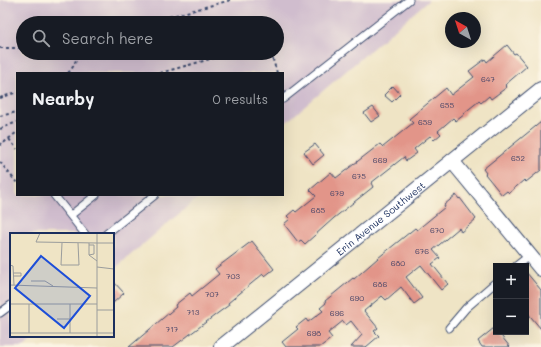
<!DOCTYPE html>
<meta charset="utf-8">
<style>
:root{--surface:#171b24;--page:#242831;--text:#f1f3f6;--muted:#9ea1a6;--line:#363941}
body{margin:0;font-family:Mali,sans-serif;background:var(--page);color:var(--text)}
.controls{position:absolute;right:12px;bottom:12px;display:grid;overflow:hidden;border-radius:0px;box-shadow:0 4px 16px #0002}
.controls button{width:36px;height:36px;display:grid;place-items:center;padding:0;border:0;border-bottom:1px solid var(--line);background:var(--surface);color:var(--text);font:20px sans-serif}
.compass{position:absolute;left:445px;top:12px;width:36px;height:36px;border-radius:50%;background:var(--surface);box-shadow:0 4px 16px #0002;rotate:321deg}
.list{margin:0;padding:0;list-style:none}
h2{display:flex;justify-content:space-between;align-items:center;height:52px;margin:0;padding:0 16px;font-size:17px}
h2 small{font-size:13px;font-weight:400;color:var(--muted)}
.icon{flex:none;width:22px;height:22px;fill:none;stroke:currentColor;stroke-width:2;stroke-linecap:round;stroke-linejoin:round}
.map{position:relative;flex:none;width:541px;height:347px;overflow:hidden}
.search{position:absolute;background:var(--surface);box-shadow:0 4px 16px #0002;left:16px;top:16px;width:268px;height:44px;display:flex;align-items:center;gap:10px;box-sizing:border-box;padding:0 14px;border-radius:22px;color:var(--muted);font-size:15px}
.panel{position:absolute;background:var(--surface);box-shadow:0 4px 16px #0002;left:16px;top:72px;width:268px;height:124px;border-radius:0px}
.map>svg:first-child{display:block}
</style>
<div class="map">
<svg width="541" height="347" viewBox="0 0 541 347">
<rect width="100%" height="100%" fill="#fcf5e5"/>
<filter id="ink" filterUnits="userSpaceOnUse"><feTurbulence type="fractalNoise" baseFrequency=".025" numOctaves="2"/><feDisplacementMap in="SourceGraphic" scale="8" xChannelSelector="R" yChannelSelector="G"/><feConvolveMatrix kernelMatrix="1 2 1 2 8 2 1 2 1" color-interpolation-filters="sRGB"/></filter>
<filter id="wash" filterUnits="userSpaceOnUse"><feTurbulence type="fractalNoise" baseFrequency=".012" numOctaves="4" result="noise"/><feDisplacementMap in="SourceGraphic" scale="16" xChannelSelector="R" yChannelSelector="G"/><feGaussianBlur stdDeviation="0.9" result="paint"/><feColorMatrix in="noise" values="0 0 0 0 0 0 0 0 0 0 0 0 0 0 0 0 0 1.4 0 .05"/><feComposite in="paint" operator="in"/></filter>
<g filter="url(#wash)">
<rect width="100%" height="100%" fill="#efe4c5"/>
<!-- industrial -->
<path fill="#d0bdce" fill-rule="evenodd" d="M0,0H429L283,125V73H17V195H201L113,270V234H11V336H36L23,347H0ZM23,23H277V53H23Z"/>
<g id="blocks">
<!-- building -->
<path fill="#e29589" d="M507,45L514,54L516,53L527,66L505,85L507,87L491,99L489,96L481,103L479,101L464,113L465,114L456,121L453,118L438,131L441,134L434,140L430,136L414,149L417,153L406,161L404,157L371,183L373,187L334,218L305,244L301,240L298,242L284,224L290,219L287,216L294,210L296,212L316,196L310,190L331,172L336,178L380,144L383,147L413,123L409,119L446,88L451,95L474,77L469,71L485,59L487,62Z
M393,86L400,94L392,102L384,95Z
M373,107L380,116L371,122L364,113Z
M541,122V170L526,182L524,180L509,193L507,191L502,195L485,174L486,173L483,169Z
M315,144L324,155L313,164L304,152Z
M456,195L459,199L460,198L476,219L461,232L459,228L433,250L440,258L432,264L448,284L441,290L421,265L406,277L422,298L414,304L401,287L386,300L382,296L364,311L378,328L374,331L379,336L366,347H351L362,335L351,321L346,325L343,321L328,333L332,338L320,347H286L282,342L298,329L296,327L306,319L308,322L323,311L320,308L326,303L325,301L353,278L354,279L378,258L415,228L417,230L445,207L444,205Z
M252,241L274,269L265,276L263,274L228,303L229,305L218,313L173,347H129L176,307L175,305L190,293L192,296L219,274L215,269Z
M526,272L541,290V329L526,311Z
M113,281L124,293L113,303Z
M494,328L496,332H498L510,347H482L478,341Z"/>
</g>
</g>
<g filter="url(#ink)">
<use href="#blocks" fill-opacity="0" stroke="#3b4a6d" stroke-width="1"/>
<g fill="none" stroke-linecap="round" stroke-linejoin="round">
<defs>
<path id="service" d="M283,99L409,0
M54,195L85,234
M71,215L96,195
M106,234L155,195
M516,266L530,255
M0,313L11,305
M449,328L466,308L496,282"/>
<g id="minor">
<path d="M452,161L541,269"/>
<path id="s1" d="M221,347L541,89"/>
</g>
</defs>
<!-- service casing -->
<use href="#service" stroke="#3b4a6d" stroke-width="9"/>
<!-- minor casing -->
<use href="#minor" stroke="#3b4a6d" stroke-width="16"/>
<!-- path -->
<path stroke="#3b4a6d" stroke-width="2" stroke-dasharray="3 3" stroke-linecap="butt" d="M146,23L231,0
M0,48H23
M271,53L277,73
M68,73C73,68 77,61 77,53
M160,73L232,53
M0,98L17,92
M0,116L17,112
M0,129L17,122
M9,139L17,149
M0,143L1,145L17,132
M0,162L17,183"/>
<!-- service -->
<use href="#service" stroke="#fff" stroke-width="7"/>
<!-- minor -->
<use href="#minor" stroke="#fff" stroke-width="14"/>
</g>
</g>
<g text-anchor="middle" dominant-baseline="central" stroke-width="4" stroke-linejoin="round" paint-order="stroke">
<!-- number labels -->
<g font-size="8" fill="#4d4869">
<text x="488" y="79">647</text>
<text x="447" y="105">655</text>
<text x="425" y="122">659</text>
<text x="518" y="158">652</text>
<text x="380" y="160">669</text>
<text x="359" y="176">675</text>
<text x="337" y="193">679</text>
<text x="318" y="210">685</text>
<text x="437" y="230">670</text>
<text x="422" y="251">676</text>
<text x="398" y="263">680</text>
<text x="233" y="276">703</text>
<text x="380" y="284">686</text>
<text x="212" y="294">707</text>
<text x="357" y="298">690</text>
<text x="193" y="312">713</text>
<text x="337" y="313">696</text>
<text x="172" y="329">717</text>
<text x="314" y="333">698</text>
</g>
<!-- street labels -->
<g font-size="10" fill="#1b2f5e" stroke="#fcf5e5">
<text stroke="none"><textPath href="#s1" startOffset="205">Erin Avenue Southwest</textPath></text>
</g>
</g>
<!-- overview -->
<g transform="translate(10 233)">
<rect width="104" height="104" fill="#efe4c5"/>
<path fill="none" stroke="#9a9c9c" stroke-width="1" d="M30,0L26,9L87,10M87,0V104M52,10L51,32H69L68,10M79,10V22L87,28M87,10H104M79,12H84V21L79,22M0,32L3,33L4,52M87,34L104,36M3,40H11V43H3M21,48H35L43,53M0,52L87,55M0,71H87M60,71V100M87,77H104M47,86H60M0,100H87M19,100V71M87,100H104"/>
<path fill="#1d4ed8" fill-opacity="0.15" stroke="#1d4ed8" stroke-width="2" d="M31,23L80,63L54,95L5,55Z"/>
<rect width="104" height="104" fill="none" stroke="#1b2f5e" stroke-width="2"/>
</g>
</svg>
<div class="controls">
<button>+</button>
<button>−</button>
</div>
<svg class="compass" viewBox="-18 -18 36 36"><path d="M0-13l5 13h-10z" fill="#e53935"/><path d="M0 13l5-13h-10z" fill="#9ea1a6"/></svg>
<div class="search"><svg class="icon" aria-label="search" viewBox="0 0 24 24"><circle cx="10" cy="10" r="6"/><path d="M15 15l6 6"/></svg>Search here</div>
<section class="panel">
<h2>Nearby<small>0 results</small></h2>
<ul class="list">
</ul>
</section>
</div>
